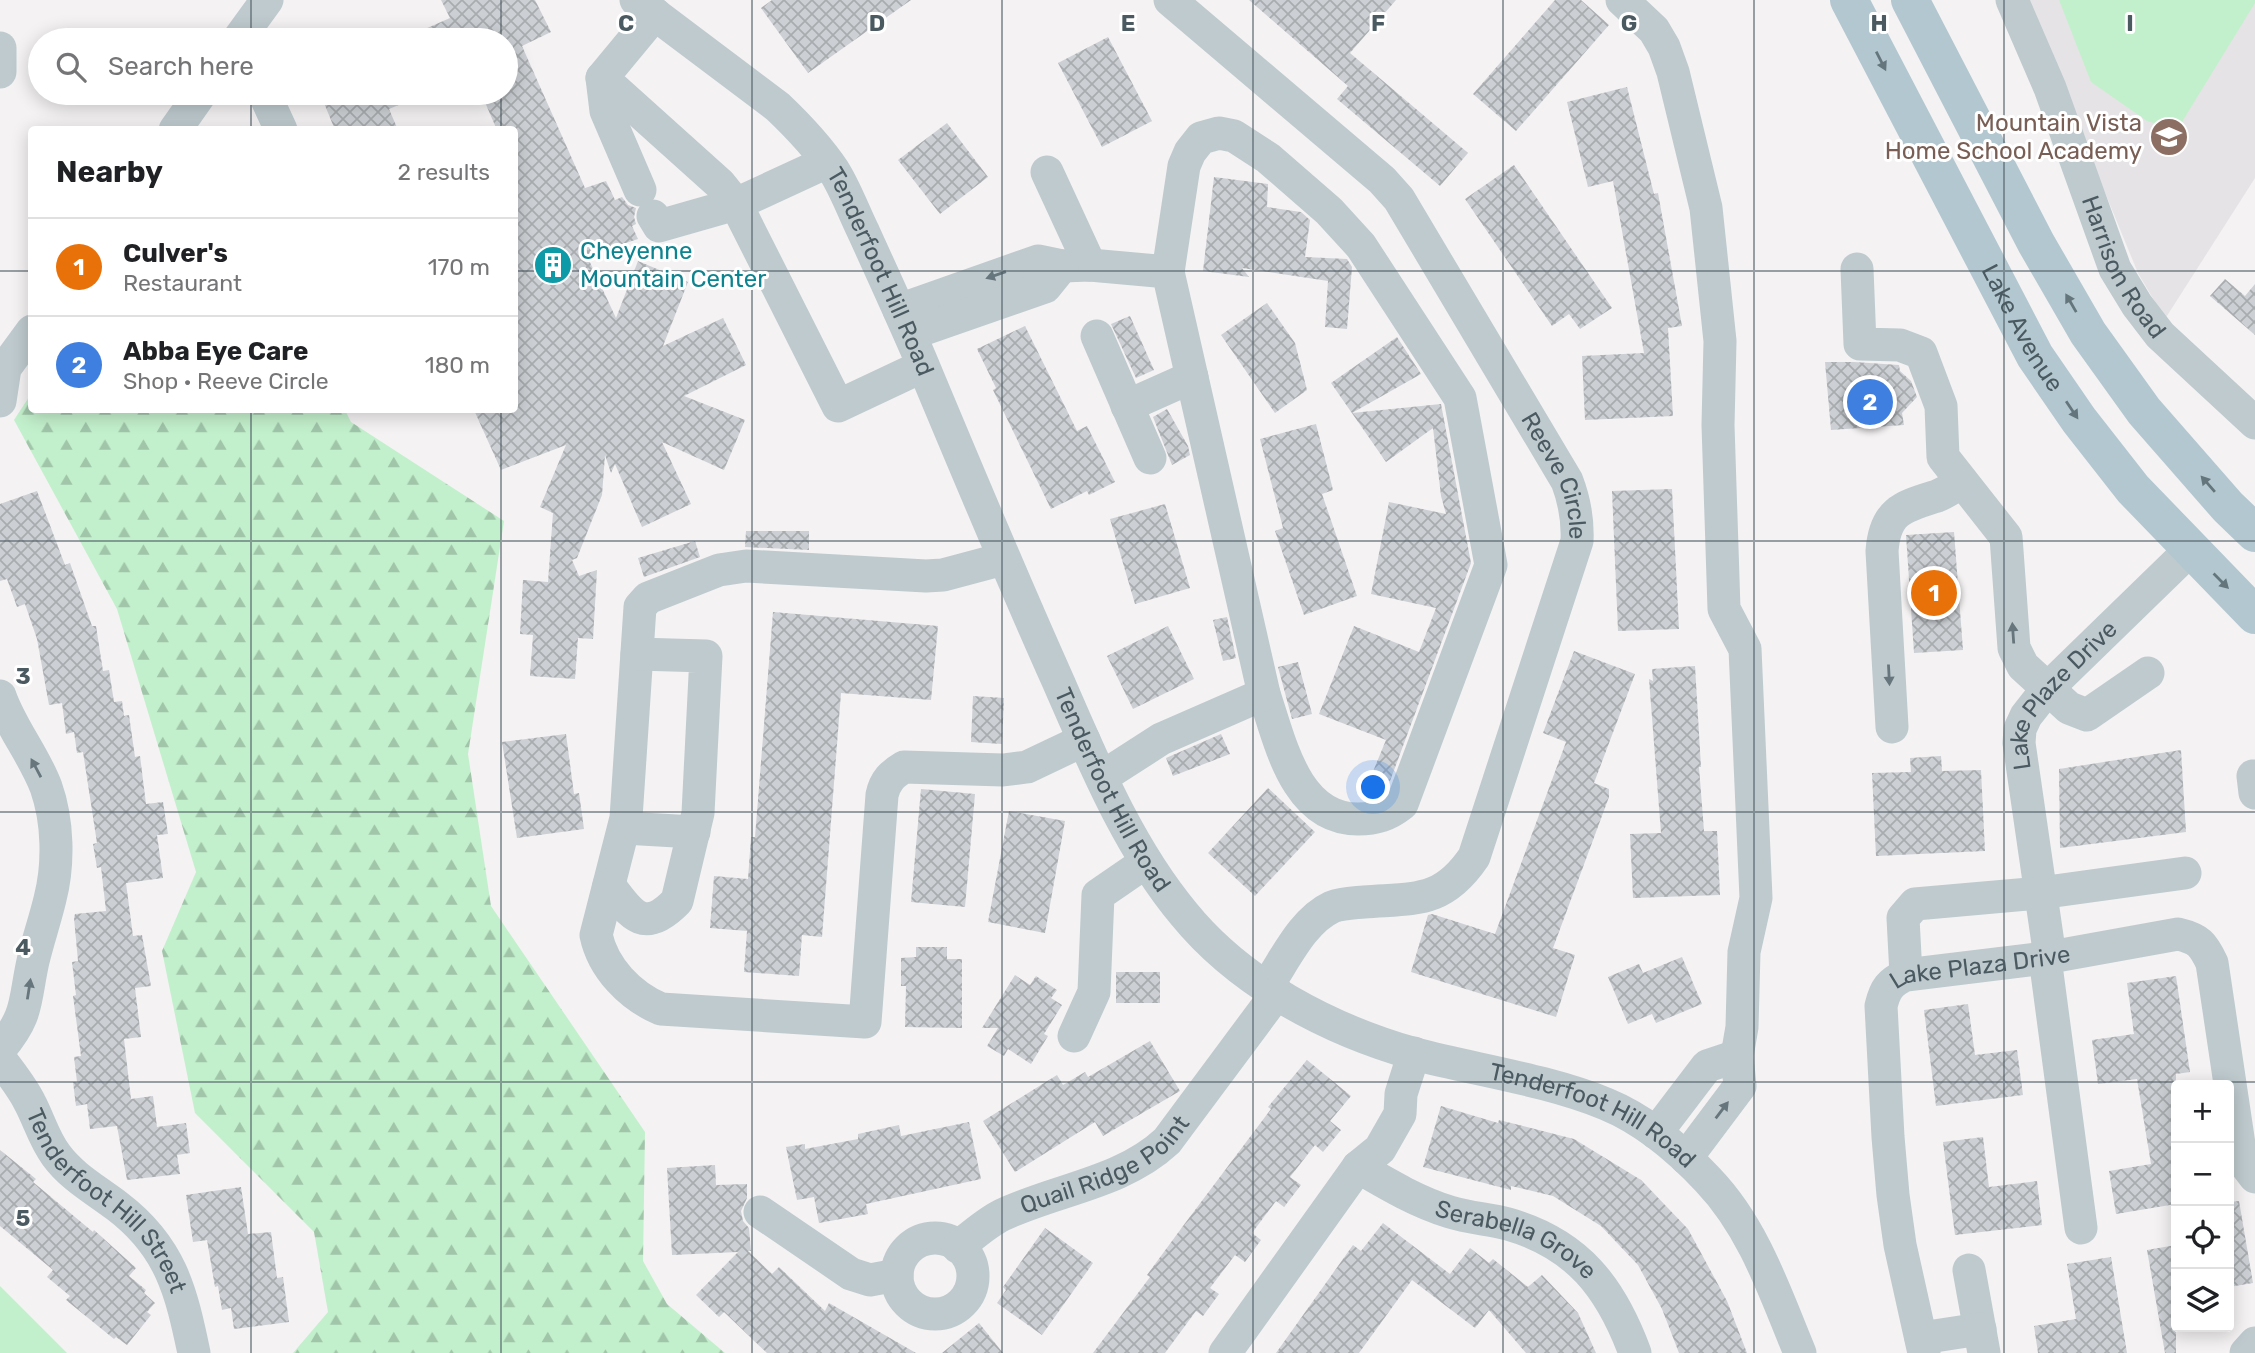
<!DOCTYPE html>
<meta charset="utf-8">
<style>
:root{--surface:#fff;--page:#f2f2f2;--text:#202124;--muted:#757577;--line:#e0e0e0;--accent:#1e9be2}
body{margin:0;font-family:Rubik,sans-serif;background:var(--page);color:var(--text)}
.controls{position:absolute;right:21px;bottom:21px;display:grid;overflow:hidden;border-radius:7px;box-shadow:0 4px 18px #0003}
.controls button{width:63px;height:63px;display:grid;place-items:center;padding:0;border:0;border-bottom:2px solid var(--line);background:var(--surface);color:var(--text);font:35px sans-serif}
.you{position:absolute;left:1374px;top:788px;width:24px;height:24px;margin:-18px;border:5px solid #fff;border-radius:50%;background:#1a73e8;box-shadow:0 0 0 10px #1a73e833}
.badge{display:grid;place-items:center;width:46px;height:46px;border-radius:50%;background:var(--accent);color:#fff;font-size:23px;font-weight:700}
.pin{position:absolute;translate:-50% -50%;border:4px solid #fff;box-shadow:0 2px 7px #0006}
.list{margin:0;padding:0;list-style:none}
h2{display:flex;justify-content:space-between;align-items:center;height:91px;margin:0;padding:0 28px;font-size:30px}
h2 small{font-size:23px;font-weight:400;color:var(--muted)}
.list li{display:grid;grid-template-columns:46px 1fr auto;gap:21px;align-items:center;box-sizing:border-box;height:98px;padding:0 28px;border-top:2px solid var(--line)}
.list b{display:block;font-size:26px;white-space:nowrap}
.list p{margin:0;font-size:23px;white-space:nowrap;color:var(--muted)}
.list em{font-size:23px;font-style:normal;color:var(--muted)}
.icon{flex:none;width:38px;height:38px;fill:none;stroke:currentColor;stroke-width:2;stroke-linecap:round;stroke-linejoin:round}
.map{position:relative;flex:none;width:2255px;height:1353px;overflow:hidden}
.search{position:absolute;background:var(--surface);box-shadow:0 4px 18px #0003;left:28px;top:28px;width:490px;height:77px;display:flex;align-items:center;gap:18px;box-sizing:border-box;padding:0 24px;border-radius:38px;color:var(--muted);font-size:26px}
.panel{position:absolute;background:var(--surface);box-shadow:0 4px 18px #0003;left:28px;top:126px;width:490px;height:287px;border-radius:7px}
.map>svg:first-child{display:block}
</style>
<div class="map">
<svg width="2255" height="1353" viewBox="0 0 2255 1353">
<defs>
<pattern id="forest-firs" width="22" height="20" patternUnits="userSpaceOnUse" patternTransform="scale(1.75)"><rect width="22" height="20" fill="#c3f0cc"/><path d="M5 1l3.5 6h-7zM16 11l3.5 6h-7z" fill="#a0c5a9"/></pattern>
<pattern id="building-cross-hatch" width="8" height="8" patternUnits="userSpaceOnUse" patternTransform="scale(1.75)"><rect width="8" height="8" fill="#ccd0d4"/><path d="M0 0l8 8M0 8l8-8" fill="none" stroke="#a8acaf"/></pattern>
</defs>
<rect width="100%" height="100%" fill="#f4f2f3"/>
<!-- education -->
<path fill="#e5e3e5" d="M2026,0H2255V178L2165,319L2138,273Z"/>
<!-- grass -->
<path fill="#c3f0cc" d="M2059,0H2255V3L2177,130L2147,121L2091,82Z
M0,1286L67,1353H0Z"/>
<!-- forest -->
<path fill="url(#forest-firs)" d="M31,394L32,410H345L351,422L504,521L468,754L491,906L645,1132L643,1261L667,1304L725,1353H293L328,1312L314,1232L195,1113L162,951L196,872L117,609L14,420Z"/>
<!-- building -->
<path fill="url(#building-cross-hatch)" d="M441,0H535L551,32L522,46L585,188L606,181L615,200L622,197L628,205L636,208L634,217L636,224L632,226L638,239L587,256L616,318L638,261L688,282L663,346L723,318L746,365L684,396L745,420L724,470L662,442L691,504L642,527L615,464L611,473L605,455L602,495L577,558L572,560L579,576L597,570L593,639L578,638L575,679L530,676L533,635L520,634L523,580L548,582L553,513L540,507L566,445L501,470L474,410H514V130H497L481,93H506V40H400L450,18Z
M772,0H911L808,73L761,8Z
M1249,0H1396L1350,53L1468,153L1440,186L1337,99L1348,86Z
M1555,0H1581L1609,25L1516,131L1473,94Z
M1108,37L1152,121L1102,147L1058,63Z
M1627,87L1654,194L1658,193L1682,326L1668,328L1673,416L1585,420L1582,356L1644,353L1613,181L1588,187L1567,102Z
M320,93H427L389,109L398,130H335Z
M947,123L988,177L940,214L898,160Z
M1514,165L1612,308L1580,329L1569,314L1552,326L1465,199Z
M1214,177L1268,184L1267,207L1301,212L1310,220L1305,257L1347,259L1352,267L1347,329L1325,327L1328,281L1242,268L1249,277L1203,271Z
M2225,279L2245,296L2255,284V335L2210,296Z
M1267,303L1295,343L1307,390L1275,413L1221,335Z
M1130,316L1154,370L1136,378L1111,324Z
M1025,326L1077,431L1087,426L1115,482L1089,495L1087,491L1051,509L993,390L996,388L977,349Z
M1397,337L1421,374L1352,413L1441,404L1471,563L1390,781L1372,774L1386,740L1319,714L1354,626L1419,652L1436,608L1371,594L1389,502L1446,514L1441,496L1433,428L1386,462L1331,383Z
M1825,362H1854L1899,365L1900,371L1911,381L1917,397L1902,413L1904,425L1831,430Z
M1167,409L1188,446L1190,455L1172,465L1153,417Z
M1316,424L1333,490L1322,494L1357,596L1304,615L1275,531L1283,528L1260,439Z
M1672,489L1679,629L1618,631L1612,491Z
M37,491L65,565L70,563L92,626H96L103,671L109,670L114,702L122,701L124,716L129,715L135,757L140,756L146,804L163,802L168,834L157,835L163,878L126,883L133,936L142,935L151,986L135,988L141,1037L124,1039L131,1099L153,1096L157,1127L186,1123L190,1153L177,1155L180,1174L127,1180L117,1126L90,1129L87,1104L76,1106L73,1082H77L74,1057L81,1056L73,996L76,995L72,962L78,961L74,918L75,914L106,911L101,867L97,868L93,844L97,843L83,752L77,753L74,732L66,734L62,703L49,705L37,639L25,604L17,607L7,579L0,581V504Z
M1165,504L1190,588L1135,604L1110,519Z
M746,531H809V550L745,547Z
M1954,532L1963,650L1914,653L1906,535Z
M695,541L700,557L644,577L638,558Z
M773,612L938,626L931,700L841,693L822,937L802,935L799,976L744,972L747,931L710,928L714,876L748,879L751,837H755Z
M1227,617L1236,658L1223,661L1213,620Z
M1168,626L1194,679L1133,709L1107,656Z
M1574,651L1635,674L1594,783L1609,789V797L1553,948L1575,955L1556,1017L1411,972L1428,915L1432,914L1495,934L1566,742L1543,733Z
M1298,662L1312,714L1292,719L1278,667Z
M1695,666L1701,767H1699L1704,831H1717L1720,895L1633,898L1630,834L1661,833L1649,679L1653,681L1652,669Z
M973,696L1004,698L1002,744L971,742Z
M566,734L574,794L579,793L584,829L517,838L502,742Z
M1221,734L1230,754L1173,776L1166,758Z
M2181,750L2186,832L2060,848L2059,769Z
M1941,756L1942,771L1981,770L1985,851L1876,856L1872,773L1911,772L1910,758Z
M1268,788L1315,832L1255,896L1208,853Z
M921,789L975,794L965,907L911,902Z
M1009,811L1065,821L1045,933L988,922Z
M916,947H947V959H962V1028L905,1027L906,986H901V958L916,957Z
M1682,957L1702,1004L1656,1023L1652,1014L1628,1024L1608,977L1639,964L1643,973Z
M1116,972H1160V1003H1116Z
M1015,975L1030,985L1036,976L1057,990L1051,998L1062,1005L1044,1034L1048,1036L1031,1064L1008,1049L1004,1056L987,1046L998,1028H982Z
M2176,976L2190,1072L2176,1074V1204L2116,1214L2109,1171L2151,1164L2137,1079L2098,1084L2092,1040L2134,1034L2127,983Z
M1968,1004L1975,1055L2017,1050L2023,1095L1936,1106L1924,1010Z
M1150,1041L1180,1091L1103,1136L1095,1122L1015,1172L983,1121L1057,1075L1063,1085L1085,1072L1088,1077Z
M1307,1060L1351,1096L1330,1121L1341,1130L1323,1152L1315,1145L1290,1177L1301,1185L1284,1207L1276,1201L1252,1233L1261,1240L1245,1262L1235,1255L1210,1288L1219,1294L1203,1316L1196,1311L1165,1353H1093L1150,1277L1147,1275L1183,1226L1271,1109L1268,1107Z
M1441,1106L1498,1123L1499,1120L1574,1139L1641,1180L1688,1229L1727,1301L1747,1353H1679L1662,1309L1638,1265L1601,1226L1553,1196L1511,1186V1190L1423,1167Z
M969,1122L981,1179L866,1204L868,1214L819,1223L814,1197L797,1200L786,1147L805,1144V1149L858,1139V1134L899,1125L901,1136Z
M1983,1137L1989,1187L2037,1181L2042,1225L1955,1235L1943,1142Z
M0,1150L36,1179L33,1182L93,1232L94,1230L136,1268L129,1276L146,1290L144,1293L155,1303L147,1312L151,1315L127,1345L116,1337L114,1339L66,1300L70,1296L47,1277L53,1270L0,1226Z
M715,1165L716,1185L747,1184V1198L741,1211L743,1221L749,1228L751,1251H748L772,1274L779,1267L825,1311L829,1303L916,1353H767L724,1312L719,1317L696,1295L738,1252L672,1255L667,1168Z
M241,1187L248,1234L271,1232L277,1278L283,1277L289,1322L234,1329L231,1308L222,1310L218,1286L215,1287L207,1240L193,1242L186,1195Z
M2239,1201L2253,1283L2229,1287V1202Z
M1383,1223L1450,1274L1470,1248L1489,1263L1493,1259L1528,1287L1542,1275L1578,1313L1596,1353H1526L1489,1310L1475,1328L1412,1280L1359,1353H1276L1353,1245L1361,1251Z
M1045,1228L1093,1263L1042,1335L997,1303L1006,1290L1003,1287Z
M2176,1245V1353H2165L2147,1250Z
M2111,1257L2127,1353H2038L2034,1326L2076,1319L2067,1264Z
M979,1323L1003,1353H942Z"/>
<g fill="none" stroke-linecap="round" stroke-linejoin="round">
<!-- minor -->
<g stroke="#becace" stroke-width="33">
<path id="s1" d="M636,0L778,107C799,127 818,147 834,171C846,190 854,213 864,233C883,275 902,316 920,358C965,466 1010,574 1058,681C1093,761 1128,847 1184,914C1241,984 1330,1030 1415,1054C1476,1070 1548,1080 1606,1104C1645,1120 1680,1150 1708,1180C1754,1228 1775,1293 1800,1353"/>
<path id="s2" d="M1170,0L1382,180L1399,199L1567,481C1575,502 1578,520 1577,541L1474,857C1442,904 1415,898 1364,902C1354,903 1342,903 1332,907C1302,921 1285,960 1267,986"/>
<path d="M1622,0L1654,30L1664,47L1673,72L1706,208L1720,341L1718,425L1724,609L1745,649L1756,898L1744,952L1742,1027L1737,1056L1740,1086L1686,1158"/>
<path id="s3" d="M2012,0L2050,88L2115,269L2137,305L2160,335L2255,423"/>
<path d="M238,40L267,0"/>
<path d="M0,48V72"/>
<path d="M602,78L606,111L640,190"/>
<path d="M264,93L281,130"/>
<path d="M175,130L201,93"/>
<path d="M827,162L736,204L838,406L923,366"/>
<path d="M1047,172L1090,265"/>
<path d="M653,216L659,226L736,204L720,184L602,78L655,14"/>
<path d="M1857,269L1860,344L1900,345L1921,353L1941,406L1943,457L2006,537L2014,648L2023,666L2069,708L2087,715L2148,673"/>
<path d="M1168,272L1184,166L1190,152L1201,138L1219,133L1234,136L1268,158L1329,211L1361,246L1460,398L1491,565L1402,804C1388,815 1376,819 1358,819C1295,819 1280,741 1264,694"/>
<path d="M899,310L1038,261L1062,266L1090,265L1168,272L1264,694L1161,739L1102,777"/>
<path d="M910,334L1045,287L1062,266"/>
<path d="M1097,336L1150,458"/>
<path d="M0,401L5,368L32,331"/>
<path d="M1127,406L1192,377"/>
<path d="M1003,559L943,575L926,576L746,566L719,570L648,598L640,607L626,818L596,935C603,968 630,996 661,1009L865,1022L882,795C885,781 892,774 904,767L1003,770L1027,767L1084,740"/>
<path d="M0,696C11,728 34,755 46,787C58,821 59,864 50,899C45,920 38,940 33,961C24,1002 29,1015 0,1049"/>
<path d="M1892,727L1882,551C1885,511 1902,507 1937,496C1945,493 1954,487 1962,482"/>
<path d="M2253,776L2255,793"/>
<path d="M624,828L694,832"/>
<path d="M609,885C631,915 644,935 677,901L698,813L706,656L637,654"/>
<path id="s4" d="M2050,957L2019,743L2020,729L2026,716L2048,688L2190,550"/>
<path d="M2045,958L2081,1228"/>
<path d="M1906,975L1903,918L1915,904L2040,893L2185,873"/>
<path d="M1074,1036L1094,992L1098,895L1146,862"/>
<path id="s5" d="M0,1059C11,1073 22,1087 30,1103C39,1120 44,1139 56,1155C72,1177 96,1190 117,1206C171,1247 181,1291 194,1353"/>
<path d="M1656,1133L1707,1066L1737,1056"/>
<path id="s6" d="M1358,1167C1387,1184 1417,1202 1450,1212C1469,1218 1489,1219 1508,1224C1578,1244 1611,1288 1635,1353"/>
<path d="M760,1212L851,1274L870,1280L897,1275"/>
<circle cx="935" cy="1276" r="38"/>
<path id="s7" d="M958,1247C972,1236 986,1223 1002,1215C1057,1189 1122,1183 1167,1141L1277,993"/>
<path d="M1969,1270L1984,1353"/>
<path d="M1921,1338L1980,1329"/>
<path d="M1225,1353L1358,1167L1380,1149L1400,1114L1401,1094L1414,1053"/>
<path id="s8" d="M1924,1353L1900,1245L1893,1195L1888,1137L1881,1006C1885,989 1890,982 1906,975L2045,958L2178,934C2199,939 2203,944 2212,963L2240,1151L2245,1164L2255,1177"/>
<path d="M2246,1353L2255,1343"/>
</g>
<!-- major -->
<g stroke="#b3c7d0" stroke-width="38">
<path id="s9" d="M1849,0L2035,356L2079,420L2133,489L2255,615"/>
<path d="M1910,0L2036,243L2088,333L2144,411L2228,507L2255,533"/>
</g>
</g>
<!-- one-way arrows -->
<defs><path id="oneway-solid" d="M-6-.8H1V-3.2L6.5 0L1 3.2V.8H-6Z" transform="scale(1.75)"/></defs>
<g fill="#64757c">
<use href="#oneway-solid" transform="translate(1881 61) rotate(63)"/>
<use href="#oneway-solid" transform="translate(2071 303) rotate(-120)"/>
<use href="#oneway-solid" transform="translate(2072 410) rotate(56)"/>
<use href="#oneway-solid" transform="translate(2208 484) rotate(-131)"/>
<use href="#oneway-solid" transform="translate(2221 581) rotate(45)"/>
</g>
<g fill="#67767c">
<use href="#oneway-solid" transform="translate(996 275) rotate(161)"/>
<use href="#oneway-solid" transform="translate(2013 633) rotate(-94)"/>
<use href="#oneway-solid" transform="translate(1889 675) rotate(87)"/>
<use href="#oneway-solid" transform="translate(36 768) rotate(-118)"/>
<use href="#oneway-solid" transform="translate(29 989) rotate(-81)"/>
<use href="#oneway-solid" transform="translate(1722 1110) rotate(-53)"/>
</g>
<!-- grid -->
<path fill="none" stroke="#4a5a60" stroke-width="2" stroke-opacity="0.55" d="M251,0V40M501,0V40M752,0V1353M1002,0V1353M1253,0V1353M1503,0V1353M1754,0V1353M2004,0V1353M251,93V130M501,93V130M0,271H32M514,271H2255M251,410V1353M501,410V1353M0,541H2255M0,812H2255M0,1082H2255"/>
<!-- icons -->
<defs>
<symbol id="school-disc" viewBox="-11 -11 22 22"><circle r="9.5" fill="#8d6e63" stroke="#fff"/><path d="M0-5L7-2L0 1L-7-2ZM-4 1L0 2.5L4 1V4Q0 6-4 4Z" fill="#fff"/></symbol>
<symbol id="building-disc" viewBox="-11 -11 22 22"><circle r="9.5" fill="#0f9aa8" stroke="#fff"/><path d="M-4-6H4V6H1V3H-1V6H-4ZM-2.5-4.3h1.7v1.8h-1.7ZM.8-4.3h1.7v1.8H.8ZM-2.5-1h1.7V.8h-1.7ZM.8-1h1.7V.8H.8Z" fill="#fff"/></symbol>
</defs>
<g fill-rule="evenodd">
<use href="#school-disc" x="2147" y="115" width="44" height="44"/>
<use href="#building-disc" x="531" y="243" width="44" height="44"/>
</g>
<g text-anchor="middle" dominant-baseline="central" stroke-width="6" stroke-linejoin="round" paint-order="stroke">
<!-- education labels -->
<g font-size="24" fill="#785e54" stroke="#fff" text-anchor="end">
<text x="2142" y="123">Mountain Vista<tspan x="2142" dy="28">Home School Academy</tspan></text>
</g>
<!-- culture labels -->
<g font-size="24" fill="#0d838f" stroke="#fff" text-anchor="start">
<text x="580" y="251">Cheyenne<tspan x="580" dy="28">Mountain Center</tspan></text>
</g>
<!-- street labels -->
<g font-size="24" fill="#4a5a60" stroke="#fff">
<text stroke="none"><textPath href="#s3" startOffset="290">Harrison Road</textPath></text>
<text stroke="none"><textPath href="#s1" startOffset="374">Tenderfoot Hill Road</textPath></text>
<text stroke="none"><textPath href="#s9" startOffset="371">Lake Avenue</textPath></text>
<text stroke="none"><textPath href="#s2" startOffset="623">Reeve Circle</textPath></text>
<text stroke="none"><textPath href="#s4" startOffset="280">Lake Plaze Drive</textPath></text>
<text stroke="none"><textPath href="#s1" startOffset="942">Tenderfoot Hill Road</textPath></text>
<text stroke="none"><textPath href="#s8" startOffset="467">Lake Plaza Drive</textPath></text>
<text stroke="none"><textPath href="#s1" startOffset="1550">Tenderfoot Hill Road</textPath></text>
<text stroke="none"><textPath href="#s7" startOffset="170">Quail Ridge Point</textPath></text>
<text stroke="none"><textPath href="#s5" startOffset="180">Tenderfoot Hill Street</textPath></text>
<text stroke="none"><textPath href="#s6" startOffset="175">Serabella Grove</textPath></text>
</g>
</g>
<g font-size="23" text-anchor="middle" font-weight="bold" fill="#4a5a60" stroke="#fff" stroke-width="6" stroke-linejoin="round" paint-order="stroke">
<text x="626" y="31">C</text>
<text x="877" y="31">D</text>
<text x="1128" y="31">E</text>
<text x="1378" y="31">F</text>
<text x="1629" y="31">G</text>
<text x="1879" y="31">H</text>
<text x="2130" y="31">I</text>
<text x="23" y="684">3</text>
<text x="23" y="955">4</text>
<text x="23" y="1226">5</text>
</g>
</svg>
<div class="controls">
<button>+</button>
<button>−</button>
<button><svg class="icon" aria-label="locate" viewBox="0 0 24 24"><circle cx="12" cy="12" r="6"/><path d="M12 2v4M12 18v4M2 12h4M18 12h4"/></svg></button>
<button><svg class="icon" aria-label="layers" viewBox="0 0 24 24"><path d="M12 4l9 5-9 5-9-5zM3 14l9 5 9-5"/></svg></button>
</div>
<div class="you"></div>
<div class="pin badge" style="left:1934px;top:593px;background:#e8710a">1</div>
<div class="pin badge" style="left:1870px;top:402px;background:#3f7fe0">2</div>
<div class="search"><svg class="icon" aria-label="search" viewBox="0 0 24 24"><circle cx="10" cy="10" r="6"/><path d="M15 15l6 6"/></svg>Search here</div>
<section class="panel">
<h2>Nearby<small>2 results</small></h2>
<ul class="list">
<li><span class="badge" style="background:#e8710a">1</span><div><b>Culver's</b><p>Restaurant</p></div><em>170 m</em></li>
<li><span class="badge" style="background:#3f7fe0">2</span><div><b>Abba Eye Care</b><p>Shop · Reeve Circle</p></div><em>180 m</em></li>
</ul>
</section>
</div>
